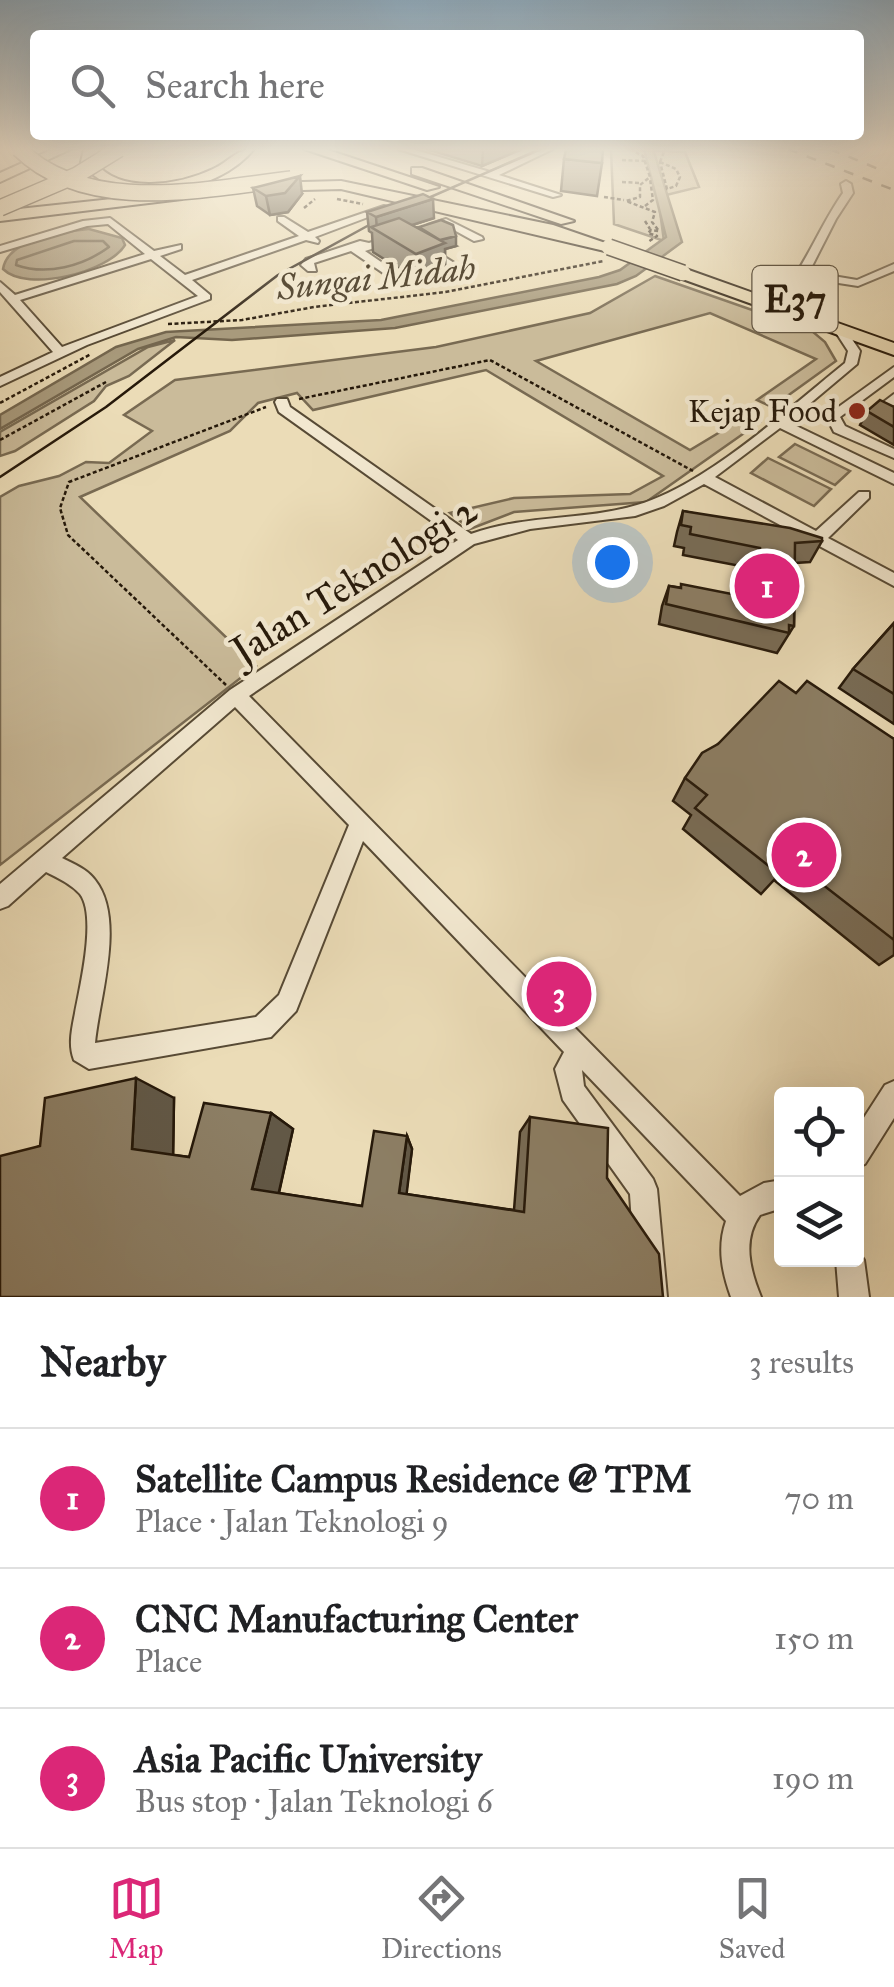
<!DOCTYPE html>
<meta charset="utf-8">
<style>
:root{--surface:#fff;--page:#f2f2f2;--text:#202124;--muted:#757577;--line:#e0e0e0;--accent:#db2777}
body{margin:0;font-family:"IM FELL Great Primer",serif;background:var(--page);color:var(--text)}
.controls{position:absolute;right:30px;bottom:30px;display:grid;overflow:hidden;border-radius:10px;box-shadow:0 10px 40px #0002}
.controls button{width:90px;height:90px;display:grid;place-items:center;padding:0;border:0;border-bottom:2px solid var(--line);background:var(--surface);color:var(--text);font:50px sans-serif}
.you{position:absolute;left:612px;top:562px;width:35px;height:35px;margin:-25px;border:8px solid #fff;border-radius:50%;background:#1a73e8;box-shadow:0 0 0 15px #1a73e833}
.badge{display:grid;place-items:center;width:65px;height:65px;border-radius:50%;background:var(--accent);color:#fff;font-size:32px;font-weight:700}
.pin{position:absolute;translate:-50% -50%;border:5px solid #fff;box-shadow:0 2px 10px #0006}
.list{margin:0;padding:0;list-style:none}
h2{display:flex;justify-content:space-between;align-items:center;height:130px;margin:0;padding:0 40px;font-size:42px}
h2 small{font-size:32px;font-weight:400;color:var(--muted)}
.list li{display:grid;grid-template-columns:65px 1fr auto;gap:30px;align-items:center;box-sizing:border-box;height:140px;padding:0 40px;border-top:2px solid var(--line)}
.list b{display:block;font-size:38px;white-space:nowrap}
.list p{margin:0;font-size:32px;white-space:nowrap;color:var(--muted)}
.list em{font-size:32px;font-style:normal;color:var(--muted)}
.icon{flex:none;width:55px;height:55px;fill:none;stroke:currentColor;stroke-width:2;stroke-linecap:round;stroke-linejoin:round}
.map{position:relative;flex:none;width:894px;height:1297px;overflow:hidden}
.search{position:absolute;background:var(--surface);box-shadow:0 10px 40px #0002;left:30px;right:30px;top:30px;height:110px;display:flex;align-items:center;gap:25px;box-sizing:border-box;padding:0 35px;border-radius:10px;color:var(--muted);font-size:38px}
.sheet{height:550px;background:var(--surface)}
nav{display:flex;justify-content:space-around;align-items:center;box-sizing:border-box;height:140px;border-top:2px solid var(--line);background:var(--surface);font-size:28px;color:var(--muted)}
nav a{display:grid;justify-items:center;gap:5px}
nav .on{color:var(--accent)}
.map>svg:first-child{display:block}
</style>
<div class="map">
<svg width="894" height="1297" viewBox="0 0 894 1297">
<rect width="100%" height="100%" fill="#ebdcb7"/>
<filter id="stains"><feTurbulence type="fractalNoise" baseFrequency=".002" numOctaves="4"/><feColorMatrix values="0 0 0 0 .2 0 0 0 0 .09 0 0 0 0 .02 0 0 0 .5 -.17"/></filter>
<radialGradient id="worn" r=".72"><stop offset=".6" stop-color="#630" stop-opacity="0"/><stop offset="1" stop-color="#630" stop-opacity=".3"/></radialGradient>
<!-- green -->
<path fill="#cabb9a" stroke="#786a52" stroke-width="2.5" d="M611,149L685,152L699,187L658,197L664,241L614,224Z
M655,276L812,331L825,342L836,361L772,407L757,400L816,359L710,313L536,361L690,450L750,414L760,422L646,502L514,512L470,529L450,513L514,498L630,494L663,476L486,370L313,410L297,393L258,403L230,431L80,497L256,666L0,865V497L19,486L59,476L86,462L109,463L152,431L124,415L175,380L436,347L590,313Z
M175,340L129,376L106,386L94,401L15,451L0,456V432L148,347Z
M795,444L850,471L835,485L779,457Z
M768,458L831,489L814,506L751,473Z"/>
<!-- water -->
<path fill="#a89a7c" stroke="#74664e" stroke-width="2.5" d="M644,149H653L682,242L636,276L617,284L395,328L232,340L176,337L138,349L0,429V415L116,347L166,332L381,320L599,277L620,270L666,237Z
M89,229L122,238L125,245C109,272 27,293 3,269C8,238 63,232 89,229Z"/>
<g fill="none" stroke-linecap="round" stroke-linejoin="round">
<!-- shore -->
<path stroke="#675a43" stroke-width="2.5" d="M74,241H103L109,247C83,266 47,276 16,265L17,260Z"/>
<defs>
<path id="minor" d="M398,149H412L490,172L542,149H553L499,175L561,195L553,197Z
M846,181L851,184L853,193L836,219L809,272L857,280L894,264V271L858,286L806,278L791,298H783L781,296C806,264 820,226 843,193L841,184Z
M384,206L392,208L315,237L319,241L318,243L306,240L192,280L210,295V299L87,345L0,386V377L53,352L0,292V282L15,295L145,254L108,224L87,226L0,252V246L83,221L110,218L154,251L181,245V249L160,256L185,275L299,236L278,221V217H284L308,232ZM151,259L198,296L62,347L20,300Z
M446,219L482,237L483,239L474,241L445,225L433,228L428,225Z
M395,235L400,238L399,240L365,251L403,277V281H395L351,251L314,263L316,271H308L301,265L306,259L360,241L369,243Z
M424,249H432L467,271L458,273L424,253Z
M835,326H843L860,351L857,364L788,422L894,473V484L780,428L715,477L816,531L859,492H869V498L828,538L894,573V586L704,484L664,506L635,516L530,529L474,544L249,696L740,1196L764,1183L782,1180V1208L760,1215C742,1240 750,1270 761,1297H731C722,1272 717,1247 726,1221L582,1070L584,1086L653,1179L657,1189L667,1297H637L630,1194L563,1100L555,1069L564,1052L363,841L296,1011L271,1037L89,1069L74,1060C68,1044 72,1029 75,1013C80,986 97,916 80,894C71,884 58,878 46,872L8,906L0,909V884L230,690L458,540L279,412L275,402L277,399H287L290,407L471,534C527,514 584,521 637,505C706,485 789,408 845,363L848,351L833,328ZM235,707L349,825L279,995L256,1017L95,1043C99,998 126,919 95,880C87,869 74,864 62,858Z
M894,367V377L840,417L845,426L894,449V458L834,432L826,416Z
M894,394V405L888,410L894,413V423L873,410Z
M894,1081V1118L865,1164L856,1168V1130L885,1085Z
M856,1248L864,1260L869,1297H839L836,1260H856Z"/>
<path id="highway" d="M53,149H71L0,182V173Z
M84,149H98L95,162C120,195 180,185 213,169C229,162 236,149 254,149C218,194 118,213 81,162Z
M304,149H325L439,187L427,190Z
M412,168H422L574,221L561,224L412,174Z
M341,181L553,225L617,247L609,252L341,189L265,191L258,187L265,183Z
M177,192L184,196L182,199L0,221V211Z
M683,268L894,343V355L677,277V269Z"/>
</defs>
<!-- minor casing -->
<use href="#minor" stroke="#574a35" stroke-width="4"/>
<!-- highway casing -->
<use href="#highway" stroke="#26190a" stroke-width="4"/>
<!-- path -->
<path stroke="#26190a" stroke-width="2.5" stroke-dasharray="4 2.5" stroke-linecap="butt" d="M630,149L643,156L650,177L640,185V197L626,201L655,212L652,222L659,231L651,230L648,233L657,236L648,242
M622,160L645,161
M660,162L676,169L680,177L676,186L667,189Z
M660,162L665,149
M622,182L641,183
M604,197L624,200
M337,199L363,204
M645,206L653,200L650,179
M304,208L315,199
M645,221L650,229
M168,324L242,320L314,307L445,292L604,261
M299,399L490,360L693,471
M0,403L91,354
M0,440L106,382
M226,685L68,535L60,508L69,482L266,407"/>
<!-- minor -->
<use href="#minor" fill="#f2e8d0" fill-rule="evenodd"/>
<!-- highway -->
<use href="#highway" fill="#ebdcb7" fill-rule="evenodd"/>
<!-- tram -->
<path stroke="#26190a" stroke-width="2.5" d="M0,477L106,407L278,275L380,219L541,149"/>
<!-- rail -->
<path stroke="#26190a" stroke-width="2.5" stroke-dasharray="10 10" stroke-linecap="butt" d="M788,149L894,190
M830,149L881,170"/>
<defs>
<path id="highway-bridge" d="M19,149C87,216 205,189 291,179
M0,208L77,175L119,149
M609,247L683,273"/>
</defs>
<!-- highway-bridge casing -->
<use href="#highway-bridge" stroke="#26190a" stroke-width="18" stroke-linecap="butt"/>
<!-- highway-bridge -->
<use href="#highway-bridge" stroke="#ebdcb7" stroke-width="15"/>
</g>
<!-- wall -->
<path fill="#786c56" stroke="#26190a" stroke-width="2.5" d="M426,149H522L482,166Z
M564,159L602,163L597,196L561,191Z
M253,188L302,194L288,212L270,215L257,206Z
M367,212L434,218L412,225L456,246L445,249V269L417,280L373,252L372,233L369,231Z
M894,407V445L860,425L867,411Z
M683,511L822,541L810,562L795,563L794,626L777,653L659,624L662,606L669,586L749,598L751,568L683,555L684,548L674,546L677,532Z
M894,623V724L839,688L853,669Z
M796,693L894,739V955L879,965L774,880L761,894L683,829L691,815L673,801L685,778L718,744Z
M174,1098L173,1155L189,1157L271,1113L293,1129L279,1193L362,1206L407,1136L412,1149L406,1194L514,1210L520,1132L530,1117L607,1178L663,1297L40,1146Z"/>
<!-- shaded-wall -->
<path fill="#625846" stroke="#26190a" stroke-width="2.5" d="M483,149H522L482,166Z
M300,176L302,194L288,212L270,215L266,196Z
M433,199L434,218L384,234L377,230L376,217Z
M456,236V246L445,249V269L417,280L416,254L440,240Z
M136,1078L174,1098L173,1161L132,1149Z
M271,1113L293,1129L278,1196L252,1189Z
M407,1136L412,1149L406,1199L399,1193Z"/>
<!-- building -->
<path fill="#8c7e64" stroke="#26190a" stroke-width="2.5" d="M566,149H603L602,163L564,159Z
M300,176L285,193L266,196L253,188Z
M423,194L433,199L376,217L367,212Z
M399,218L445,243L416,254L371,227Z
M441,220L453,225L456,236L440,240L419,227Z
M880,400L894,407V427L867,411Z
M683,511L790,528L822,538V541L795,543L794,626L789,625V633L666,604L669,586L681,588V584L757,599L760,548L690,534L691,527L681,525Z
M894,623V694L853,669Z
M779,681L796,693L807,681L894,739V940L791,860L779,874L695,808L707,795L685,778L702,753L718,744Z
M136,1078L132,1149L189,1157L204,1103L271,1113L252,1189L362,1206L374,1131L407,1136L399,1193L524,1212L530,1117L608,1128L607,1178L659,1254L663,1297H0V1156L40,1146L45,1098Z"/>
<!-- sky -->
<linearGradient id="sky" x2="0" y2="1"><stop stop-color="#8eaabd"/><stop offset="0.45" stop-color="#f6efdf"/><stop offset="1" stop-color="#f6efdf" stop-opacity="0"/></linearGradient>
<rect width="894" height="331" fill="url(#sky)"/>
<!-- markers -->
<circle fill="#8f2418" stroke="#f2e8d0" stroke-width="4" cx="857" cy="411" r="10"/>
<g text-anchor="middle" dominant-baseline="central" stroke-width="9" stroke-linejoin="round" paint-order="stroke">
<!-- far-poi labels -->
<g font-size="32" fill="#26190a" stroke="#f2e8d0" text-anchor="end">
<text x="837" y="411">Kejap Food</text>
</g>
<!-- far-water labels -->
<g font-size="35" font-style="italic" fill="#5a4d38" stroke="#f2e8d0">
<text transform="translate(376 278) rotate(-6)">Sungai Midah</text>
</g>
<!-- shield labels -->
<rect fill="#f2e8d0" stroke="#635745" stroke-width="2.5" x="752.5" y="266" width="85" height="66" rx="8"/>
<g font-size="38" font-weight="bold" fill="#26190a">
<text x="795" y="299">E37</text>
</g>
<!-- street labels -->
<g font-size="40" fill="#26190a" stroke="#f2e8d0">
<text transform="translate(354 580) rotate(-32)">Jalan Teknologi 2</text>
</g>
</g>
<rect width="100%" height="100%" filter="url(#stains)"/>
<rect width="100%" height="100%" fill="url(#worn)"/>
</svg>
<div class="controls">
<button><svg class="icon" aria-label="locate" viewBox="0 0 24 24"><circle cx="12" cy="12" r="6"/><path d="M12 2v4M12 18v4M2 12h4M18 12h4"/></svg></button>
<button><svg class="icon" aria-label="layers" viewBox="0 0 24 24"><path d="M12 4l9 5-9 5-9-5zM3 14l9 5 9-5"/></svg></button>
</div>
<div class="you"></div>
<div class="pin badge" style="left:767px;top:586px">1</div>
<div class="pin badge" style="left:804px;top:855px">2</div>
<div class="pin badge" style="left:559px;top:994px">3</div>
<div class="search"><svg class="icon" aria-label="search" viewBox="0 0 24 24"><circle cx="10" cy="10" r="6"/><path d="M15 15l6 6"/></svg>Search here</div>
</div>
<section class="sheet">
<h2>Nearby<small>3 results</small></h2>
<ul class="list">
<li><span class="badge">1</span><div><b>Satellite Campus Residence @ TPM</b><p>Place · Jalan Teknologi 9</p></div><em>70 m</em></li>
<li><span class="badge">2</span><div><b>CNC Manufacturing Center</b><p>Place</p></div><em>150 m</em></li>
<li><span class="badge">3</span><div><b>Asia Pacific University</b><p>Bus stop · Jalan Teknologi 6</p></div><em>190 m</em></li>
</ul>
</section>
<nav>
<a class="on"><svg class="icon" aria-label="map" viewBox="0 0 24 24"><path d="M3 6l6-2 6 2 6-2v14l-6 2-6-2-6 2zM9 4v14M15 6v14"/></svg>Map</a>
<a><svg class="icon" aria-label="directions" viewBox="0 0 24 24"><path d="M12 3l9 9-9 9-9-9zM9 14v-3h6M13 9l2 2-2 2"/></svg>Directions</a>
<a><svg class="icon" aria-label="saved" viewBox="0 0 24 24"><path d="M7 4h10v16l-5-4-5 4z"/></svg>Saved</a>
</nav>
